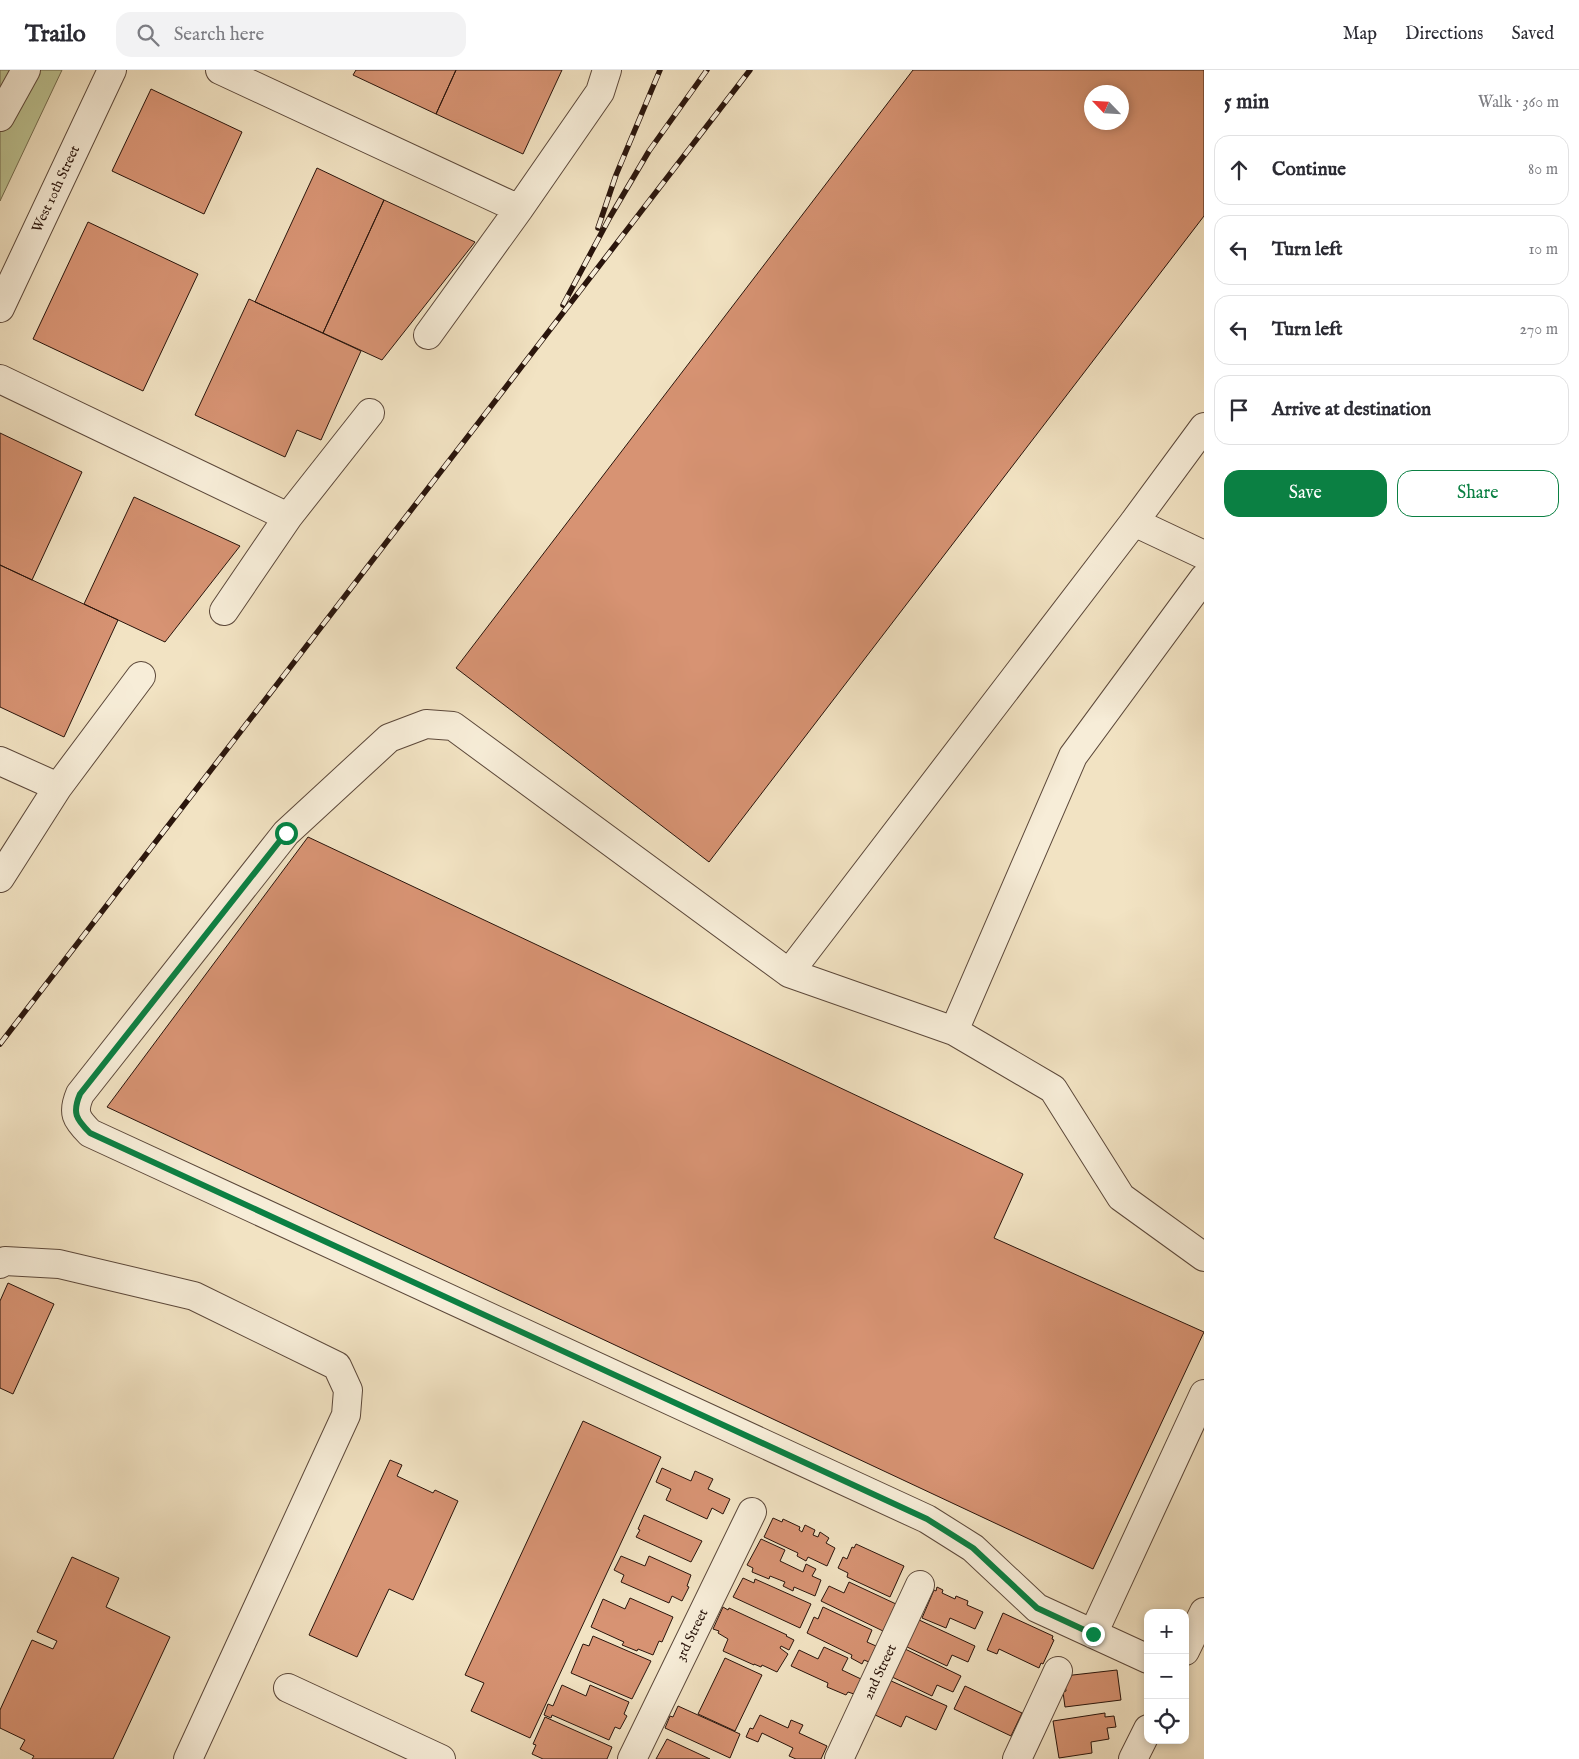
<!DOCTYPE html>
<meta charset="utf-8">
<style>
:root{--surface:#fff;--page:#f2f2f3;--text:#2b2b33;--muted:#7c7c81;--line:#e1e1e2;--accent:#0b8043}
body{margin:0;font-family:"IM FELL English",serif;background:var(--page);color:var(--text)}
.controls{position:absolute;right:15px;bottom:15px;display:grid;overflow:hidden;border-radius:10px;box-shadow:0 2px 8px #0003}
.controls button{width:45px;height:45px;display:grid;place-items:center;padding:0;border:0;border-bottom:1px solid var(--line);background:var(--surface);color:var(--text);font:25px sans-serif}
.compass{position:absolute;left:1084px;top:15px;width:45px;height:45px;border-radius:50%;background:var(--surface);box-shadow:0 2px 8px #0003;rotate:295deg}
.stop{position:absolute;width:15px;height:15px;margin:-11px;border:4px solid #0b8043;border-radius:50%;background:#fff}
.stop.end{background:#0b8043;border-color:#fff;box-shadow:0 1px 5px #0008}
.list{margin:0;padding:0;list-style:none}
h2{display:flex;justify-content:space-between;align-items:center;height:65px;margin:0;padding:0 20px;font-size:21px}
h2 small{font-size:16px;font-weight:400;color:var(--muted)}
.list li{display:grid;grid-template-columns:32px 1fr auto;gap:15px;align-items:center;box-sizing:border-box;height:70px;margin:0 10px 10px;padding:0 10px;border:1px solid var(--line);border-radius:15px}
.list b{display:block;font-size:19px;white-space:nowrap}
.list em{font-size:16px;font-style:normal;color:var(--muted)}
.actions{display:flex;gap:10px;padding:15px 20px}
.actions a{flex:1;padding:11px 0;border:1px solid var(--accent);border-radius:15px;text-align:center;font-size:18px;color:var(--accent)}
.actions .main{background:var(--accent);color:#fff}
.icon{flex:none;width:28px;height:28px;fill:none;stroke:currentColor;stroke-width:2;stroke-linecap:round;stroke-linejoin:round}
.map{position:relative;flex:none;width:1204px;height:1689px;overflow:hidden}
header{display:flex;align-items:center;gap:30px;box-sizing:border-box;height:70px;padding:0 25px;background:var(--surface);border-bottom:1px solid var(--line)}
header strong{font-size:24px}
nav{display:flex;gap:28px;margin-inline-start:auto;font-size:18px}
.search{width:350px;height:45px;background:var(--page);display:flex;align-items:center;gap:12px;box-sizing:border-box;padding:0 18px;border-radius:15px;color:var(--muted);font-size:19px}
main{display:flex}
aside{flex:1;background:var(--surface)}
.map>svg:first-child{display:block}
</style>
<header>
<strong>Trailo</strong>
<div class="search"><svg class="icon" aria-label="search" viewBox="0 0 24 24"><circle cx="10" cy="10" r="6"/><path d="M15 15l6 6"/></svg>Search here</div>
<nav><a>Map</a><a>Directions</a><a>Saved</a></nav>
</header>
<main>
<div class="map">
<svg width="1204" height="1689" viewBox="0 0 1204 1689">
<rect width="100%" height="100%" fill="#f2e3c3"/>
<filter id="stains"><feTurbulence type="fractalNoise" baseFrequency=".004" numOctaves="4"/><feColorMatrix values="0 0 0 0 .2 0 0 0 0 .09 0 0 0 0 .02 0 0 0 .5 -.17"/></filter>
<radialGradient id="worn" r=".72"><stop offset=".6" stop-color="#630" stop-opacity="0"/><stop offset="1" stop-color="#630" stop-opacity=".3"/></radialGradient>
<!-- green -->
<path fill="#bdc392" stroke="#746c4f" d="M0,0H62L0,131Z"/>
<!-- building -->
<path fill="#d79373" stroke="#2a150c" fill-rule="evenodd" d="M356,0H456L436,44L353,5Z
M456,0H562L523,84L436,44Z
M913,0H1204V146L709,792L456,598ZM1092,22H1122V52H1092Z
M151,19L242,62L204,144L112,101Z
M317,98L384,130L323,263L255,232Z
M384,130L475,172L382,290L323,263Z
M88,152L198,204L143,321L33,269Z
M249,229L361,281L321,370L297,360L285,387L195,345Z
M0,363L82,402L32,510L0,495Z
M134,427L240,476L165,572L84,534Z
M0,495L118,550L64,667L0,637Z
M308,767L1023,1104L994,1168L1204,1262L1093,1499L107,1037Z
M8,1213L54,1234L13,1324L0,1318V1231Z
M583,1351L661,1387L530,1668L471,1641L484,1613L465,1605Z
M390,1390L402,1395L397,1406L433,1423L435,1420L458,1431L413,1530L389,1519L357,1587L309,1565Z
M662,1398L691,1411L695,1401L713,1409L708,1419L730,1429L723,1444L712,1438L707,1449L666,1430L671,1419L656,1412Z
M644,1445L702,1471L691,1492L636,1467L640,1460L638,1459Z
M773,1448L782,1452L783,1449L800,1457L799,1460L802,1462L805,1455L815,1460L813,1465L818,1467L820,1462L829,1468L826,1473L835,1478L827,1496L808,1487L806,1491L797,1486L798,1483L764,1467Z
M761,1469L785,1480L780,1491L803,1502L806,1494L816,1499L812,1506L821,1510L815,1526L794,1517L793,1521L783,1516L785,1512L770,1506L769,1509L752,1502L753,1498L747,1495Z
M856,1474L904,1496L890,1527L847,1507L848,1503L838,1498L843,1487L847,1489L852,1477L854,1478Z
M621,1486L645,1496L649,1486L691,1505L687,1516L689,1517L682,1531L672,1526L669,1533L621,1512L624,1505L614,1500Z
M72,1487L119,1508L106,1537L170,1567L113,1689H32L34,1686L20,1679L25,1670L0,1658V1640L32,1570L53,1579L57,1571L37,1562Z
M743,1508L754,1513L755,1509L811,1534L800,1558L733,1527Z
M849,1512L896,1534L883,1561L821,1531L829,1516L844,1523Z
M937,1517L943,1520L942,1523L955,1529L956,1526L968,1531L967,1535L983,1542L975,1559L950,1548L946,1558L922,1548L934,1520L936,1521Z
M630,1528L673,1547L662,1572L659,1571L653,1585L638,1579L637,1581L622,1575L624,1572L591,1557L603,1529L625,1539Z
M723,1537L728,1540L729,1538L787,1565L786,1566L794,1570L789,1580L781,1576L780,1578L788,1584L777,1602L762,1595L761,1597L754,1594V1595L723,1581L728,1569L718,1563L719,1561L713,1559Z
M823,1537L872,1560L867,1572L876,1576L869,1592L864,1590L862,1594L851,1588L852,1585L807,1563L814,1547L818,1549Z
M1003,1543L1053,1566L1052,1569L1054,1570L1043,1594L1041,1593L1039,1598L999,1579L997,1584L987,1580Z
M917,1549L975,1576L968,1592L952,1585L947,1596L905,1576Z
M593,1566L651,1591L632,1629L571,1603L583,1574L589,1576Z
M824,1577L848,1588L842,1600L861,1609L854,1624L848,1622L846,1625L827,1617L828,1613L791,1596L799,1580L818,1589Z
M903,1578L961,1606L953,1622L937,1615L932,1626L890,1606Z
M725,1588L762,1605L735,1661L698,1644Z
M1117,1600L1121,1630L1065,1637L1063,1622L1066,1621L1064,1606Z
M889,1610L947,1636L936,1660L906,1646L901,1657L873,1644Z
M562,1615L586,1626L590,1615L629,1632L624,1644L627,1646L620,1659L615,1657L609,1670L552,1645L551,1648L544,1645L548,1634L553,1636Z
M965,1616L1022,1643L1011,1666L954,1639Z
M678,1636L740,1664L730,1688L665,1658L670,1646L673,1647Z
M1105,1643V1647L1114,1646L1116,1657L1107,1658L1109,1669L1091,1672L1092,1683L1059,1688L1053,1651Z
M760,1645L788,1658L791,1650L803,1655L799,1663L827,1676L821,1689H796L789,1686L793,1678L762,1663L758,1672L746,1667L750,1658L753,1659Z
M545,1647L612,1677L607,1689H543L532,1684L536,1675L533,1674Z
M667,1669L710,1689H656Z"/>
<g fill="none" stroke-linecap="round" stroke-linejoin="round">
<defs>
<path id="minor" d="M220,0L519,139L428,265
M0,47L26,0
M519,139L600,22L607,0
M0,238L112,0
M0,309L288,447L370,343
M1134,452L1204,485
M224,541L288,447
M0,691L58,717L0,808
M58,717L141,606
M789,903L1134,452L1204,357
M954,961L1073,686L1204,508
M0,1194L5,1191L59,1194L194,1226L337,1296L348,1320L346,1345L188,1689
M1093,1564L1204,1324
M1185,1581L1204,1542
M1148,1589L1037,1538L973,1478L927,1449L90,1063C76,1049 72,1043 80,1024L286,763L389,668L426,654L453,656L789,903L954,961L1053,1019L1121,1127L1204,1187
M288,1618L441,1689
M632,1689L752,1442
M839,1689L920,1515
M1017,1689L1058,1601
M1133,1689L1148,1659"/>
</defs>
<!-- minor casing -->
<use href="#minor" stroke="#5c483a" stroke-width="30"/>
<!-- minor -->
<use href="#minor" stroke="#f7edd8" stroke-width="28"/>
<defs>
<path id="rail" d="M598,158L616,105L660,0
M563,235L610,147L649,81L707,0
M0,974L750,0"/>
</defs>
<!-- rail casing -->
<use href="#rail" stroke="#2a150c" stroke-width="5.5"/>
<!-- rail -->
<use href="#rail" stroke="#f7edd8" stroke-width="4" stroke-dasharray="11" stroke-linecap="butt"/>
</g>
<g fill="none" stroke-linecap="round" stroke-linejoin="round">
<!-- route -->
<path stroke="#0b8043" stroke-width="6" d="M286,763L80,1024C72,1043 76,1049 90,1063L927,1449L973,1478L1037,1538L1093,1564"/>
</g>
<g text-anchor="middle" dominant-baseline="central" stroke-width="4" stroke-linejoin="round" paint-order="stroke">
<!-- street labels -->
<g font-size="14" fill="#2a150c" stroke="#f7edd8">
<text transform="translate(56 119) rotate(-65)">West 10th Street</text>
<text transform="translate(692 1565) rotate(-64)">3rd Street</text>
<text transform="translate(880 1602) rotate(-65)">2nd Street</text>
</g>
</g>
<rect width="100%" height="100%" filter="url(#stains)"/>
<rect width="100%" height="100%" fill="url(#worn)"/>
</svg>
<div class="controls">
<button>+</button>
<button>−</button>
<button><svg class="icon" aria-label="locate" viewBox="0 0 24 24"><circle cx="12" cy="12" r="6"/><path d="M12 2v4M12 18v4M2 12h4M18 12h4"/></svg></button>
</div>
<svg class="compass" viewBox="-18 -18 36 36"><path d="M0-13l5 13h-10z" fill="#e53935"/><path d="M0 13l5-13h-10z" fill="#7c7c81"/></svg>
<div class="stop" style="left:286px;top:763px"></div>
<div class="stop end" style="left:1093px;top:1564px"></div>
</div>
<aside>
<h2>5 min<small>Walk · 360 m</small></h2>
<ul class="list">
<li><svg class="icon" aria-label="ahead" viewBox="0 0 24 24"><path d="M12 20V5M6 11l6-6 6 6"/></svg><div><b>Continue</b></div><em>80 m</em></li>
<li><svg class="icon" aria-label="left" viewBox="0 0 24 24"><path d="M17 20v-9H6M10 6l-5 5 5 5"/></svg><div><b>Turn left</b></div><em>10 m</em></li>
<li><svg class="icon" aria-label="left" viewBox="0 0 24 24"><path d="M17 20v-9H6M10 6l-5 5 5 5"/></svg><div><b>Turn left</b></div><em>270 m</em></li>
<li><svg class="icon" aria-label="arrive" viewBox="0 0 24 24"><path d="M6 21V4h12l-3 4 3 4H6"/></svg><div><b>Arrive at destination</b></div></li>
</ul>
<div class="actions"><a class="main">Save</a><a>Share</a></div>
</aside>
</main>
